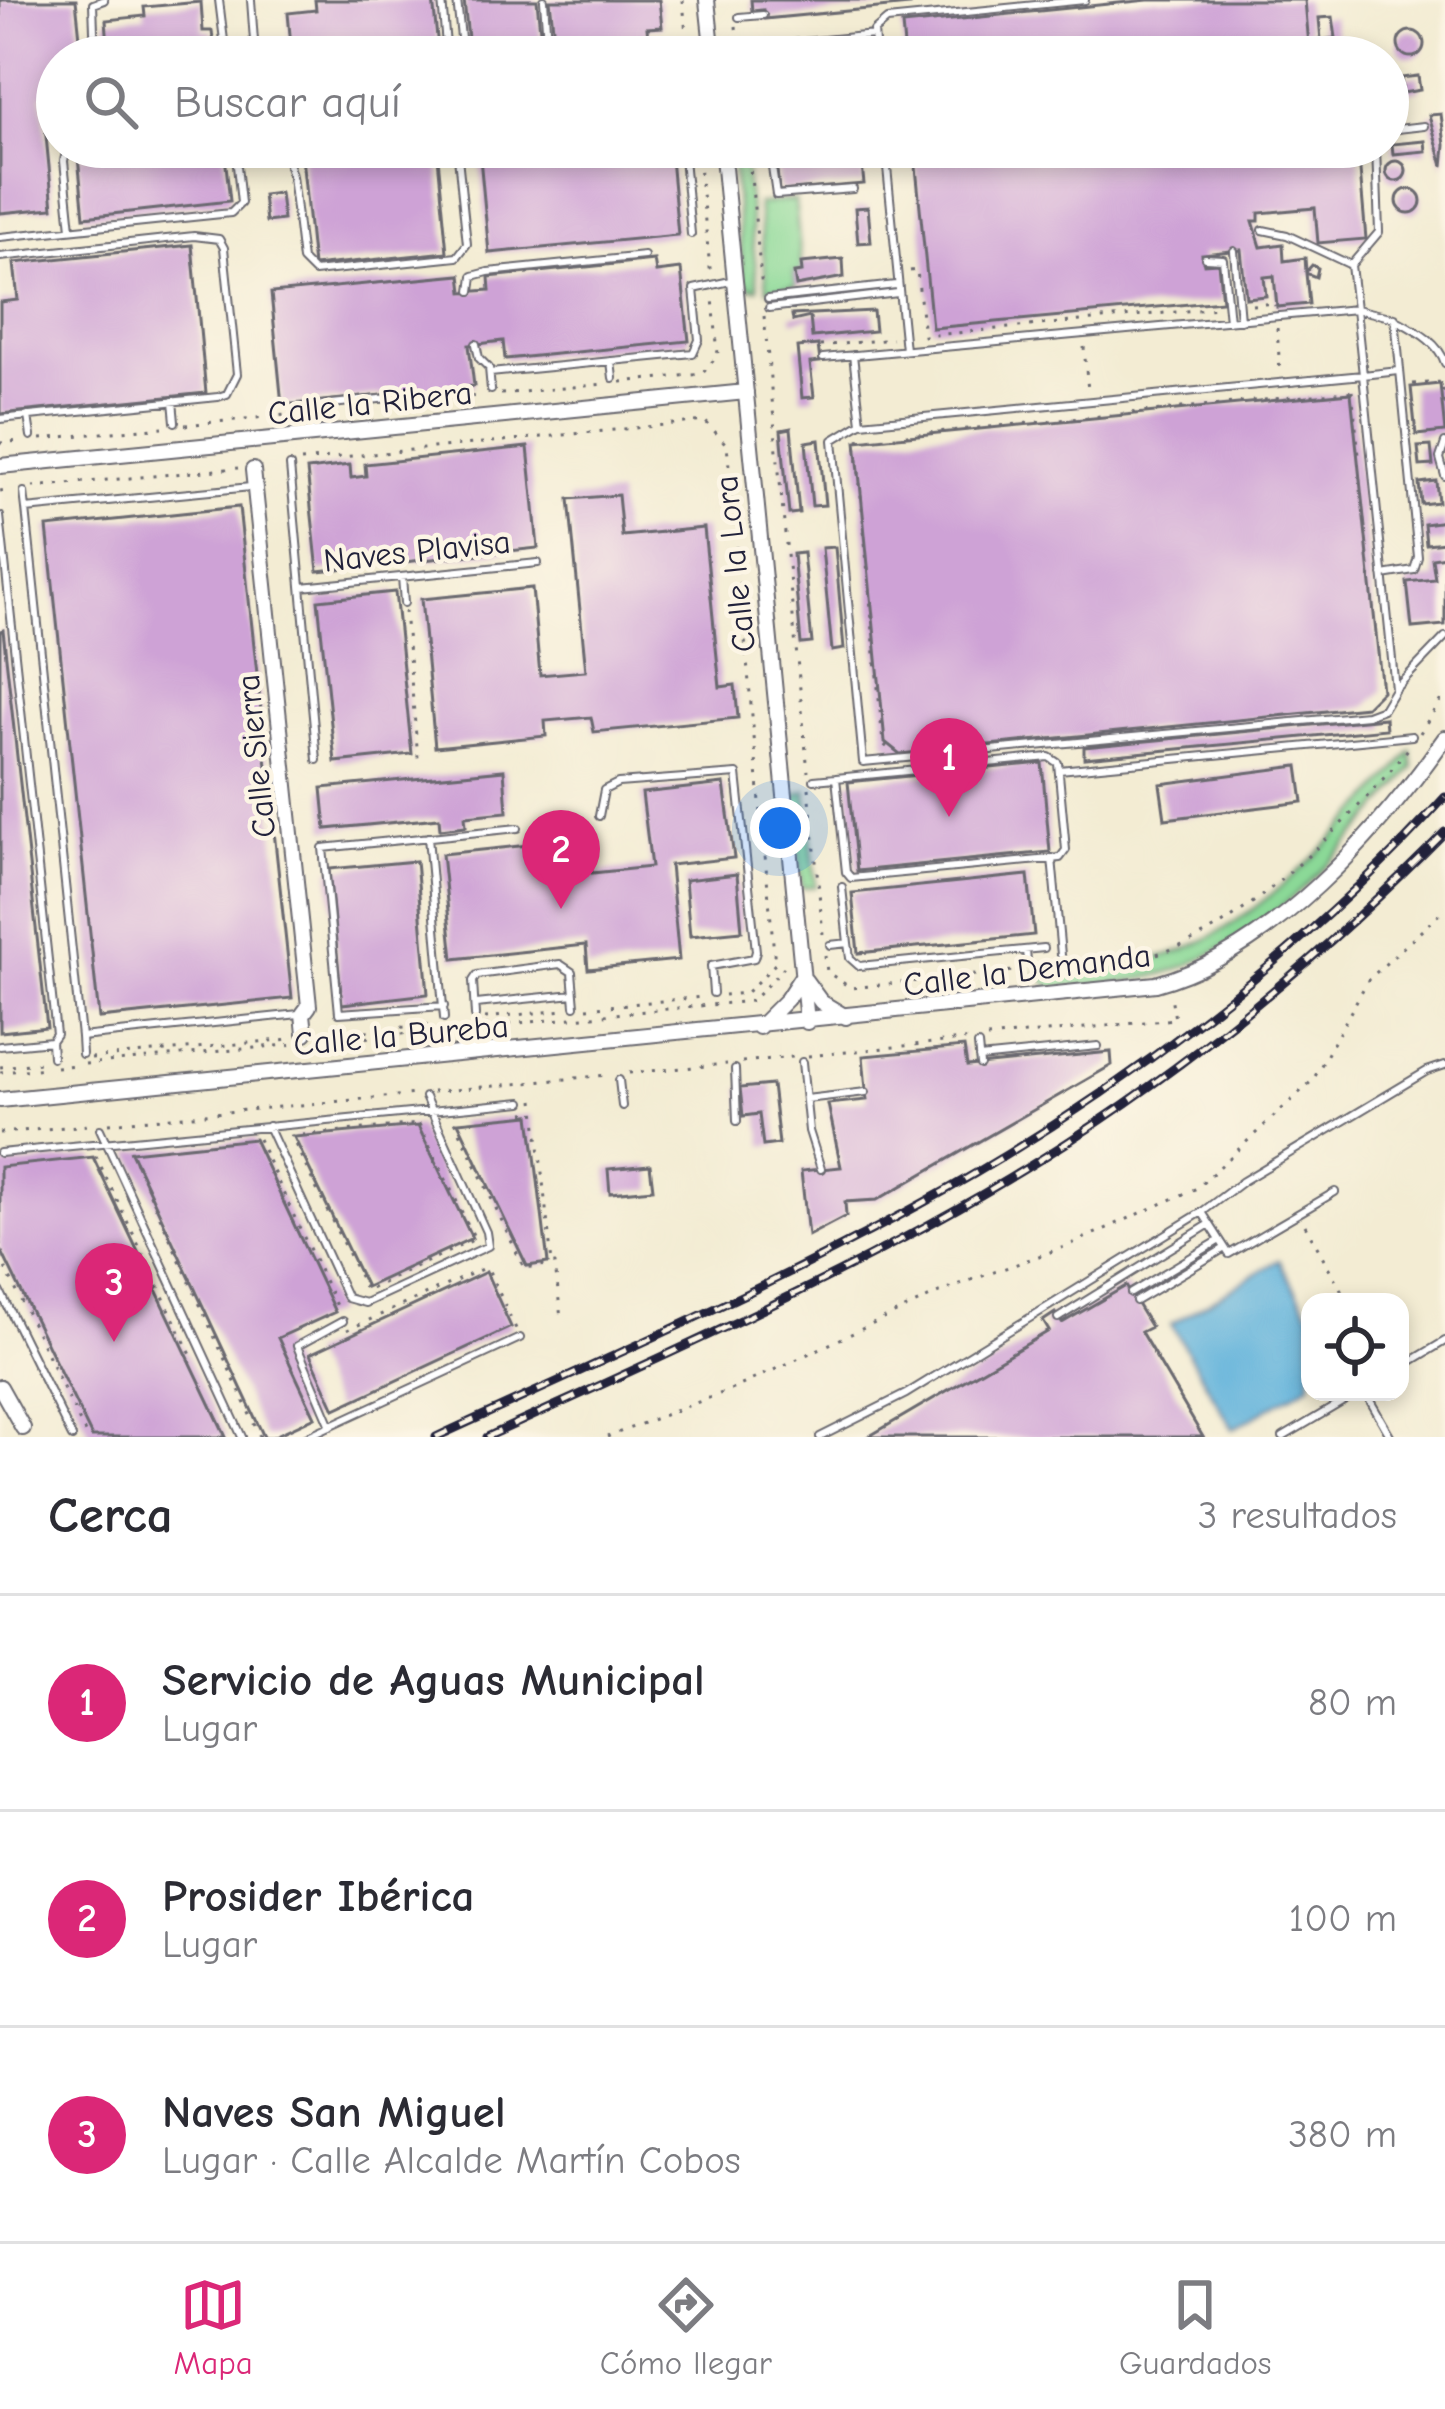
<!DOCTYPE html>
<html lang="es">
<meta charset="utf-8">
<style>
:root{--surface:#fff;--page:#f2f2f3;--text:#2b2b33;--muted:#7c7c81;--line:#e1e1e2;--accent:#db2777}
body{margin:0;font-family:"Comic Neue",sans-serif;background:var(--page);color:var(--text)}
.controls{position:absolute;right:36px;bottom:36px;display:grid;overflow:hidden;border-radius:24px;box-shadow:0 6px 18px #0003}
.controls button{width:108px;height:108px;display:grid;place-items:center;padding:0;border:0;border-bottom:3px solid var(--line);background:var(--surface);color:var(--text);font:60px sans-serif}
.you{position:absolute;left:780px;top:828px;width:42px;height:42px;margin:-30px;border:9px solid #fff;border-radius:50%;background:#1a73e8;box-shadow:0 0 0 18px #1a73e833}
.badge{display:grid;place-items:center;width:78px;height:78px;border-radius:50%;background:var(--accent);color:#fff;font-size:39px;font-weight:700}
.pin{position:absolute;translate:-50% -99px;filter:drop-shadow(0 3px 6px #0008)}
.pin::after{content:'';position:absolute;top:63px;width:42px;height:36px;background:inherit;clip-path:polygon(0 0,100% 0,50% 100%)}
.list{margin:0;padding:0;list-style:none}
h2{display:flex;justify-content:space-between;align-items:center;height:156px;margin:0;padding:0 48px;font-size:51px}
h2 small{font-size:39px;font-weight:400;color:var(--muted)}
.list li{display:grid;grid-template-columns:78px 1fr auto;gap:36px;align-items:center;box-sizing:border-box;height:216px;padding:0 48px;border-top:3px solid var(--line)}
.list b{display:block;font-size:45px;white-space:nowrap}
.list p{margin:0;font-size:39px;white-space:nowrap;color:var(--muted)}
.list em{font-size:39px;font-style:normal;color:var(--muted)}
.icon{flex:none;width:66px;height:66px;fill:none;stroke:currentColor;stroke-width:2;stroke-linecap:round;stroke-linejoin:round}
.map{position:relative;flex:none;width:1445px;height:1437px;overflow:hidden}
.search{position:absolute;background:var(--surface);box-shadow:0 6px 18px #0003;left:36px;right:36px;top:36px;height:132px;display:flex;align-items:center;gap:30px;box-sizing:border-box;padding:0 42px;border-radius:66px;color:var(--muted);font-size:45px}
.sheet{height:804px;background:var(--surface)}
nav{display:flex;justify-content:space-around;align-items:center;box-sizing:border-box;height:168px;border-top:3px solid var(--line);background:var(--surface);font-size:33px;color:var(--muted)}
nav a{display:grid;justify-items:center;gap:6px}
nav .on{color:var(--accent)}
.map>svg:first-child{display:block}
</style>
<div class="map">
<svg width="1445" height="1437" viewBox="0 0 1445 1437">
<rect width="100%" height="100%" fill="#fcf5e5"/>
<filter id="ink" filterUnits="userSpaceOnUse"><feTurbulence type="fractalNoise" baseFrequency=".00833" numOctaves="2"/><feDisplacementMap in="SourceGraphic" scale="24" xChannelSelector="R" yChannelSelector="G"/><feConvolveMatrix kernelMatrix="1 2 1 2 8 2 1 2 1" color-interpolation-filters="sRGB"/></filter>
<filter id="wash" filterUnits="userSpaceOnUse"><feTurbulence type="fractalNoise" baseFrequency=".004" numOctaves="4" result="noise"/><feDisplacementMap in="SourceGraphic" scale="48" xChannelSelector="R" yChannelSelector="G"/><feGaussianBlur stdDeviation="2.7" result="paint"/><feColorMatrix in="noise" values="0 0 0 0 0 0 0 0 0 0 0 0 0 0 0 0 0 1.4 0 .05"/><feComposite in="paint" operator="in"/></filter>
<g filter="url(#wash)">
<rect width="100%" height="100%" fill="#f3ecd3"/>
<!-- green -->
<path fill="#8bd997" stroke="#567e69" stroke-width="3" d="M731,147H743L758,288H751L744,280Z
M795,200L802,272L794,273L796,286L767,289L758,204Z
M1411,751L1413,768C1352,844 1267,939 1172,971C1134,984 1092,984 1052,989L1037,973C1086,967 1137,967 1183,950C1256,923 1364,813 1411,751Z
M806,791L816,886L802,888L794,803L798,794Z"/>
<!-- water -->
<path fill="#61b2db" stroke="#426a8b" stroke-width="3" d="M1279,1260L1310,1314V1384L1233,1429L1171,1324Z"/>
<g id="blocks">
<!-- building -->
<path fill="#cea2d6" d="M0,0H76L82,57H57V93L42,95L53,208L0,213Z
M315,0H433L439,57H292L288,13L316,10Z
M464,0H537L541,41L551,40L552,57H470Z
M550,0H659L662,27L647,28L650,57H566L564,37L554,38Z
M751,0H909L910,5L764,19L763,10L752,11Z
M1148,0H1305L1310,57H905L902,25Z
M201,2L203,31H212L215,57H109L106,20L145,16L144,7Z
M1333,17L1336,38L1321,40L1319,18Z
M1398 44a13 13 0 1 1 26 0a13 13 0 1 1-26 0Z
M850,47L851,57H783V54Z
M1418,76L1420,90L1403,93L1401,78Z
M1441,114L1445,145L1443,166L1429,115Z
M1425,141L1426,151L1393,154L1392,144Z
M118,147H224L230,201L84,217L78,157L118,153Z
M301,147H437L447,252L313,266Z
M479,147H552L553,155L670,147L678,235L489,253Z
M775,147H860L864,184L779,191Z
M914,147H1358L1366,239L1318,243L1315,208L1259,213V221H1253L1261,247L1283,244L1284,261L1305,258L1306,272L1312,265L1318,268L1316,277L1306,273L1309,304L1277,307L1274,276L1264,277L1266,296L1246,298L1241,250L1202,254L1204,264L1218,263L1222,301L932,328Z
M1386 171a10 10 0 1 1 20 0a10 10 0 1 1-20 0Z
M1397 201a12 12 0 1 1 24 0a12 12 0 1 1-24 0Z
M280,193L283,220L266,222L263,195Z
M868,207L871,242L858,243L855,208Z
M192,245L206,393L0,414V302L18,300L14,263Z
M843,259L844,277L796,286L794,273L802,272L801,263Z
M654,260L656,272L681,269L689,341L505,359L503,341L469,345L474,386L282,405L271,293L461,275L463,292L490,290L489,277Z
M873,311L875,331L812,337L810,317L793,321L792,315Z
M818,345L820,362L810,363L814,397L802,398L797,347Z
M1440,384L1445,432L1416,435L1411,387Z
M1351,393L1382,691L1366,707L900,754L885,742L856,441Z
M791,428L799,513L789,514L781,430Z
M819,440L825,505L812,506L806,442Z
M1431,446L1433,465L1420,466L1418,447Z
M528,447L538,548L318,571L307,470L350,465L351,478L366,476L365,464Z
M1436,481L1438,502L1421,504L1419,483Z
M618,495L622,536L704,528L720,687L735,685L738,718L594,732L591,717L545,721L546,736L435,747L421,599L532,588L540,675L586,671L569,499Z
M239,507L292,998L99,1018L47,527Z
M1445,521V542L1426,544L1424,524Z
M835,547L844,649L832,651L822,548Z
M803,553L812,643L801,644L793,554Z
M1445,556V625L1412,628L1407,582L1435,579L1432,558Z
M395,592L412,754L335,762L318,600Z
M3,630L47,1027L0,1032V631Z
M1385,718L1386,729L1084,758V747Z
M1042,763L1050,852L857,871L848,782Z
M1298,766L1303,802L1165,819L1160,784Z
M504,770L507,812L465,816L466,826L440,829L439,818L326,829L322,788Z
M724,784L734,858L670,865L679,960L588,969L586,945L453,959L442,854L589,839L592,873L651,867L642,793Z
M416,861L428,994L342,1004L329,869Z
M737,874L742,931L690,936L685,880Z
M1028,875L1034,935L858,953L852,893Z
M964,1047L967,1066L1111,1052L1112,1065L877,1200L845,1202L846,1216L808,1236L801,1171L841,1167L828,1104L867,1100L863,1056Z
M772,1085L779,1144L763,1146L759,1114L743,1116L740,1088Z
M530,1115L548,1263L527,1266L458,1122Z
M418,1126L472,1238L366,1287L294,1137Z
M254,1139L335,1312L278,1338L315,1417L272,1437H264L131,1152Z
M93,1157L226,1437H92L0,1248V1167Z
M650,1165L653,1189L610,1193L608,1169Z
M486,1272L511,1327L335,1409L310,1354Z
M1126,1286L1151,1327L1141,1332L1203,1437H868L1049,1331L1043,1321L1055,1313L1062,1323Z"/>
</g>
</g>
<g filter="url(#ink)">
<use href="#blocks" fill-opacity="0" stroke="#6b6970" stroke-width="3"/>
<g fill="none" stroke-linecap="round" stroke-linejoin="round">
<defs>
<path id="service" d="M219,0L226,57
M251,0L254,41L266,57
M442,0L447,57
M457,0L463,57
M544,0L547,41
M739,17L763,15
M95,57L93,4L104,0
M760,57L764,46L874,35
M876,57L874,31L887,20L1085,0
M1388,130L1424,126
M67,147L64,161L71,229
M284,147L292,176L302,260L314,272L457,257L467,244L457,147
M683,147L691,234
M769,147L776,195L853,189
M885,147L905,350
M1376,147L1379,232L1351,265L1356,309L1395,318L1418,557L1414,570L1383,575
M1263,230L1287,235L1351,265
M0,237L231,213L241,203L235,147
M1234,251L1240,320
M0,257L194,236L219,239L224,248L237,374L227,394L218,397L0,419
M1205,258L1223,259L1229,321
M471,291L473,276L488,272L644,256
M768,299L896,285
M769,308L898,293
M1395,319C1414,330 1438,341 1445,363
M476,344L479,358L489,368L491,390
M853,355L861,423L833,440L863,762L1367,715L1383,709L1395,689L1363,375L861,423
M823,358L1356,309L1363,375L1399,371
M611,361L613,378
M490,373L693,353L699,340L694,289L735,280
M173,401L175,422
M315,409L322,405L418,395L426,398
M28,416L31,436
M1445,443L1440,458L1445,476
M290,466L317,760
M251,487L26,509L81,1037L299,1014
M24,492L26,509
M0,516L56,1034L51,1041L0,1046
M402,577L404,603
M302,587L538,563
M1395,689L1445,637
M1059,770L1412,736
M814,780L836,778L1049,757L1058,763L1066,850L1060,858L851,878L846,872L836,778
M599,816L604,790L618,783L737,774L756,951L754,958L711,966L713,993
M428,837L444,1018
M1052,858L1061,955
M842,887L848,943
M830,945L848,943L850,958L859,966L1044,948
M1026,950L1027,962
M476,1004L574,994
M444,1006L339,1013L323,848L518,828
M475,1016L473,981L477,975L560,964L572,972L575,1006
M81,1037L82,1054
M51,1041L52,1057
M978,1045L980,1065
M979,1058L1098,1046
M802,1062L809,1131L821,1169
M735,1069L737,1121
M619,1080L622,1106
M806,1099L866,1092
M268,1126L347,1298L365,1303L488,1246L486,1232L425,1097
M100,1129L242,1437
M0,1153L522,1102
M1202,1212L1229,1254L1335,1192
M0,1291L72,1437
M1131,1293L1220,1240
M1136,1301L1225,1248
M1058,1318L1210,1224
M1400,1368L1445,1341
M1365,1392L1391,1437
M331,1426L297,1346L343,1321
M306,1437L520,1338
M820,1437L906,1394L1202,1212L1243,1181L1427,1071L1445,1065
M1283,1437L1359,1392"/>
<path id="minor" d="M707,0L713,57
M722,147L807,1022
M0,466L746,392
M253,470L309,1006L303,1014L305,1033
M805,980L821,1002L846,1017
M759,1027L787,999L802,976
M0,1100L1156,984C1271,953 1378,833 1445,738
M0,1387L23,1428"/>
</defs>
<!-- service casing -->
<use href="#service" stroke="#6b6970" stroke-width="10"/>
<!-- minor casing -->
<use href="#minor" stroke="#6b6970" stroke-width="18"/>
<!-- path -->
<path stroke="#6b6970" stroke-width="3" stroke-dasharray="3 9" stroke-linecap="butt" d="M683,0L688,57
M736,26L739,57
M697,147L711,277
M748,147L762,289
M910,271L917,270L924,336L1218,308
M1252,305L1274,303L1275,306
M764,316L808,772
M1277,328L1280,372
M820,346L892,339
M1084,347L1088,391
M621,382L702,374L718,355L713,298
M1413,384L1442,382L1445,404
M1352,391L1359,455
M501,394L605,384
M435,400L480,396
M185,425L306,413
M41,439L163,427
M0,443L20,441
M301,461L705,421L727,445L775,964L746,993L724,995
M33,487L238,468
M0,491L11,489
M405,611L418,758
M1420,733L1445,693
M887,747L883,744L856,440L1355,391
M809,788L823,934
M825,955L827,972L851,988L1023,970
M1038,969C1083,964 1132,964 1175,948C1251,921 1361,810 1411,745
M587,1008L703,997
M485,1018L565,1010
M318,1036L434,1024
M987,1038L1175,1019L1171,996
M318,1042L752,1001L784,967
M808,1056L972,1039
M91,1058L291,1039
M742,1062L793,1057
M85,1064L297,1044
M0,1067L40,1063
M56,1067L76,1065
M0,1072L46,1068
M629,1073L727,1064
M432,1092L607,1075
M534,1100L552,1263
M524,1113L535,1112
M455,1121L524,1268L555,1264L561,1319
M109,1123L416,1094
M419,1124L475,1239L366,1291L291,1136Z
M0,1133L88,1125
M258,1139L338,1310
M130,1150L260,1437
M96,1156L193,1359
M1305,1225L1348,1302
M0,1257L87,1437
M347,1330L482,1269L489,1271L517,1331
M607,1437L735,1388L952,1287L1067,1246L1197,1188L1313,1080L1368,980L1445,909"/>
<!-- service -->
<use href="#service" stroke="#fff" stroke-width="6"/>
<!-- minor -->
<use href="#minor" stroke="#fff" stroke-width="14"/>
<defs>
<path id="rail" d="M436,1437C599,1362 764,1290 921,1204C1108,1102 1303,955 1445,797
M487,1437C674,1351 866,1268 1041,1159C1187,1068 1324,955 1445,832"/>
</defs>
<!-- rail casing -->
<use href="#rail" stroke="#22223b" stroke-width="9"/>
<!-- rail -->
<use href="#rail" stroke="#fcf5e5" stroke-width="4.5" stroke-dasharray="14" stroke-linecap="butt"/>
</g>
</g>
<g text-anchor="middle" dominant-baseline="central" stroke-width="9" stroke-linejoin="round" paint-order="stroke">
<!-- street labels -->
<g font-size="33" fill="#22223b" stroke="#fcf5e5">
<text transform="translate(370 403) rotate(-6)">Calle la Ribera</text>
<text transform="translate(417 551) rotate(-6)">Naves Plavisa</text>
<text transform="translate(735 564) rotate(-96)">Calle la Lora</text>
<text transform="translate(256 756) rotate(-96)">Calle Sierra</text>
<text transform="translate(1027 970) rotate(-7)">Calle la Demanda</text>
<text transform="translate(401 1035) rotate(-5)">Calle la Bureba</text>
</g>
</g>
</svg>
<div class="controls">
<button><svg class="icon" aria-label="locate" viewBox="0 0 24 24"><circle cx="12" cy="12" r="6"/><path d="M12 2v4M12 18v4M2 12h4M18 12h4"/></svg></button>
</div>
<div class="you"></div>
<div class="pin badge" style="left:949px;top:817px">1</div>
<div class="pin badge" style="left:561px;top:909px">2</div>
<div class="pin badge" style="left:114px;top:1342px">3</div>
<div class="search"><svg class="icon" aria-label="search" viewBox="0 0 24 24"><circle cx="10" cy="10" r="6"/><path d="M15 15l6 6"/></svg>Buscar aquí</div>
</div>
<section class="sheet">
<h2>Cerca<small>3 resultados</small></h2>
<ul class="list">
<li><span class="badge">1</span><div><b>Servicio de Aguas Municipal</b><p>Lugar</p></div><em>80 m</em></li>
<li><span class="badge">2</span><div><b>Prosider Ibérica</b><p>Lugar</p></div><em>100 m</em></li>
<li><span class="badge">3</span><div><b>Naves San Miguel</b><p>Lugar · Calle Alcalde Martín Cobos</p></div><em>380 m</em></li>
</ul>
</section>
<nav>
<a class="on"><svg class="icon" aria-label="map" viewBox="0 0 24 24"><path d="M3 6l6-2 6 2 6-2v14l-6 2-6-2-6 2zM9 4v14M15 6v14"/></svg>Mapa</a>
<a><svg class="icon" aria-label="directions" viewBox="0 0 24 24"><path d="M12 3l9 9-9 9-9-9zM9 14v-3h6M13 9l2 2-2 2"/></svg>Cómo llegar</a>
<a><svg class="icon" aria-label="saved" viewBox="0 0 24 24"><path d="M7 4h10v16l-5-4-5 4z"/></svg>Guardados</a>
</nav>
